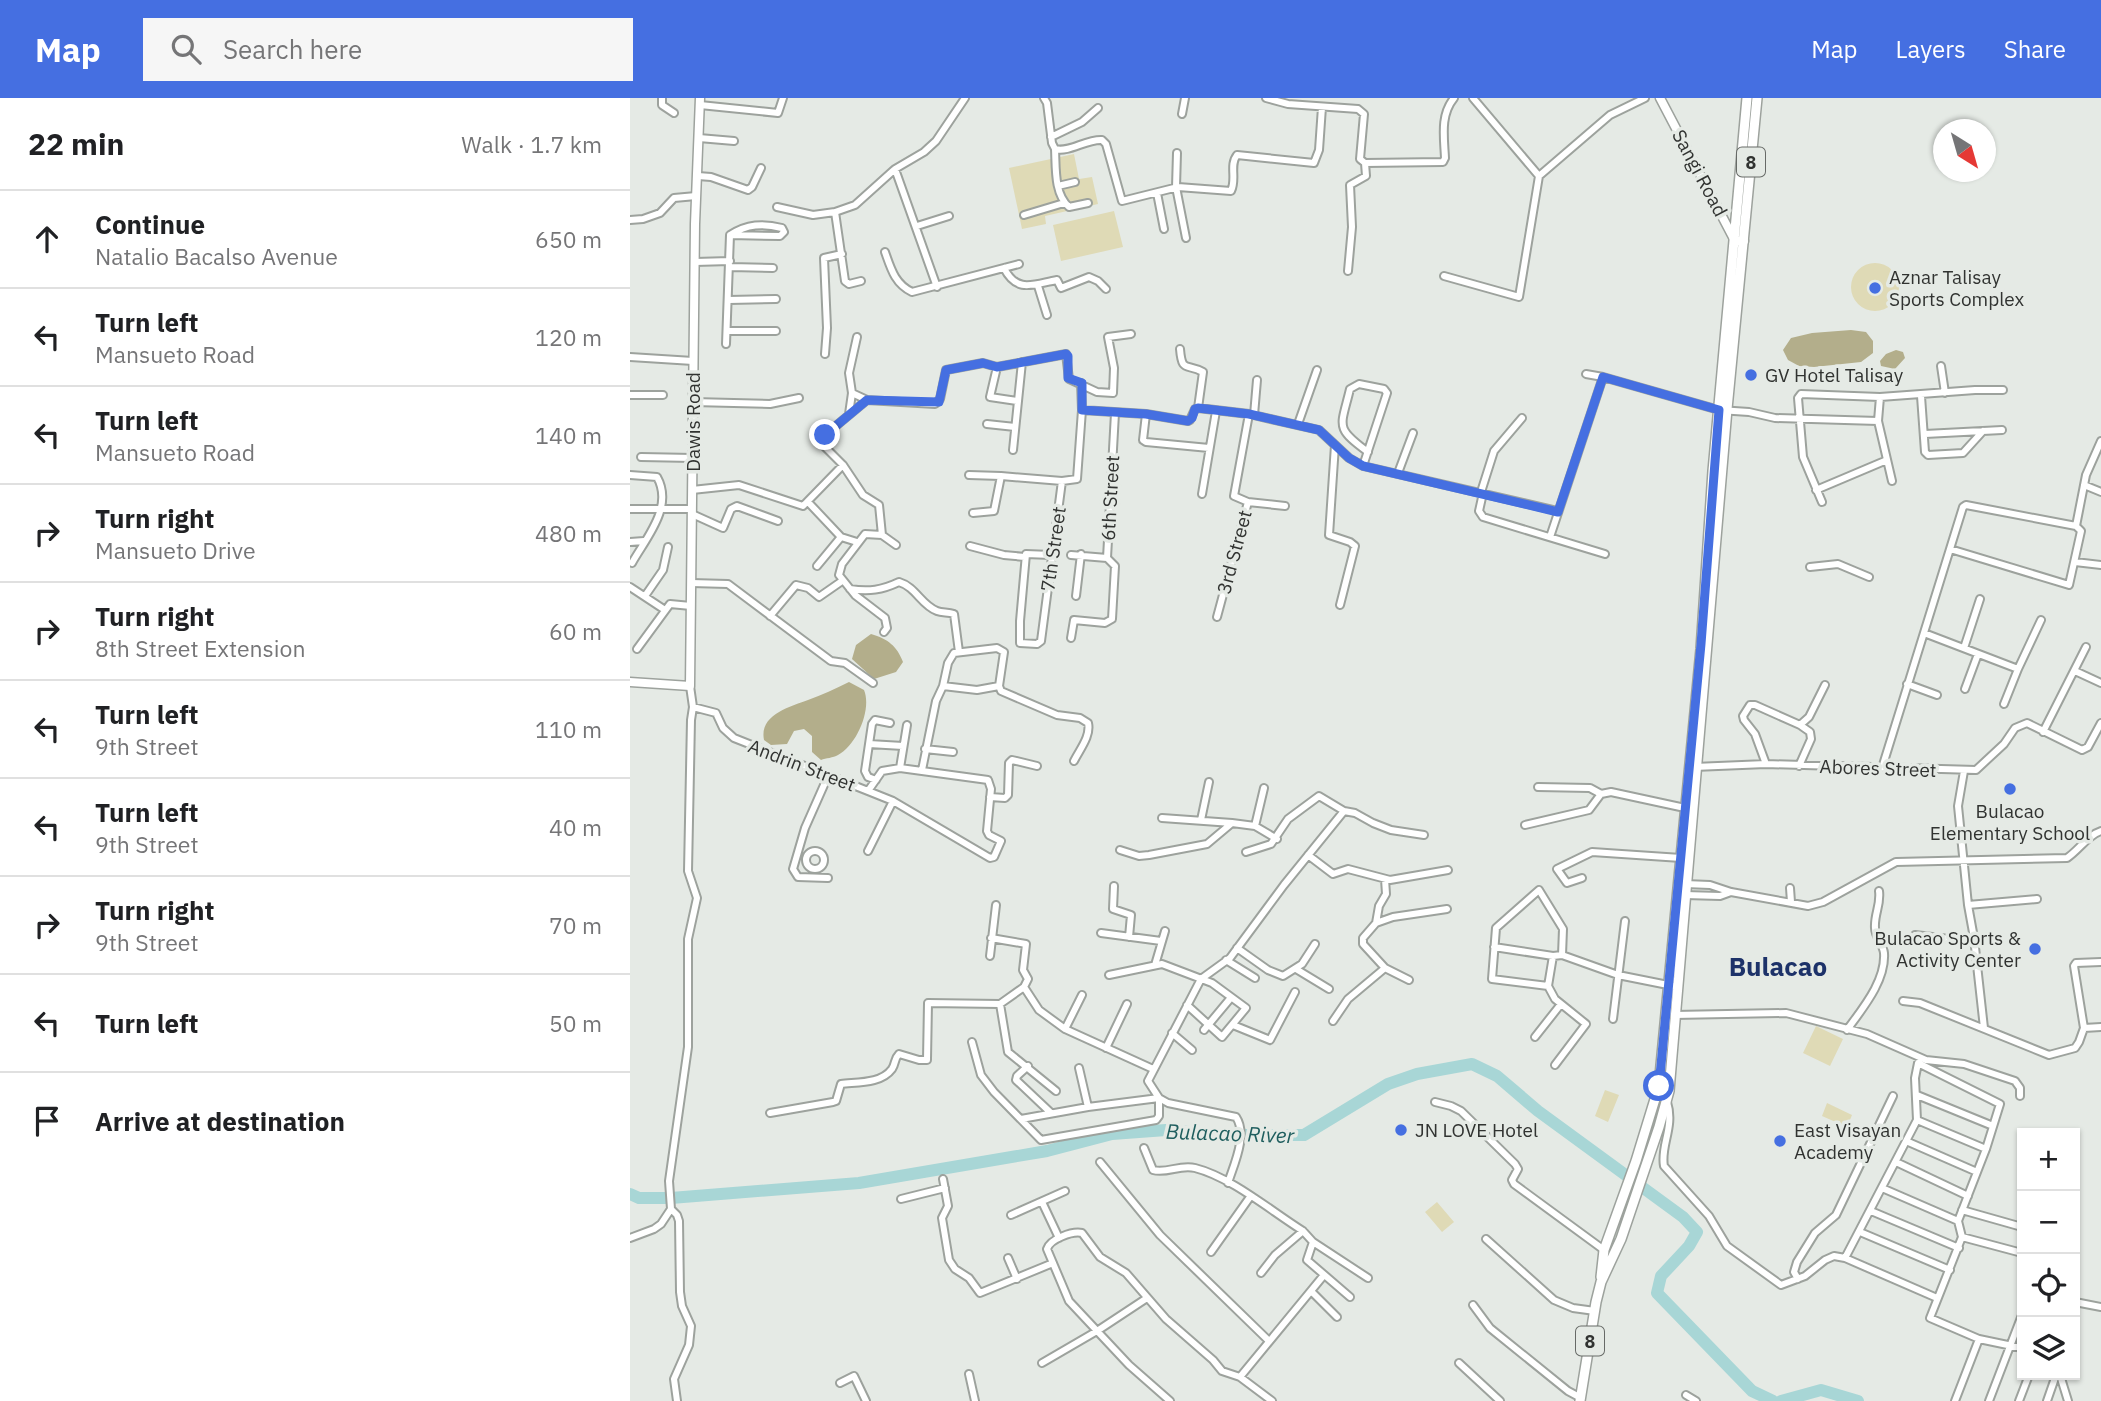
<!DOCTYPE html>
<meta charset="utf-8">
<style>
:root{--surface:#fff;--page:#f6f6f6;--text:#202124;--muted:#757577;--line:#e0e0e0;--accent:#456fe1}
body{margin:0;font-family:"IBM Plex Sans",sans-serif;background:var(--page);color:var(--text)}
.controls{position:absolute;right:21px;bottom:21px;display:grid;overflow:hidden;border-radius:0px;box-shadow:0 2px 5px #0004}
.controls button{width:63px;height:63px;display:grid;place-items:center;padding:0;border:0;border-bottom:2px solid var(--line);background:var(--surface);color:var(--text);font:35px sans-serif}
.compass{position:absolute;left:1303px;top:21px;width:63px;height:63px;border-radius:50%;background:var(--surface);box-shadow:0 2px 5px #0004;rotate:143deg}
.stop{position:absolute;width:21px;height:21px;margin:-16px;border:5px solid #456fe1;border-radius:50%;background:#fff}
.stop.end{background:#456fe1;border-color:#fff;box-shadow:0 2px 7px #0008}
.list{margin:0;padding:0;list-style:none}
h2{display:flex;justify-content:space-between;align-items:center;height:91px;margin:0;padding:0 28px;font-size:30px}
h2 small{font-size:23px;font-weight:400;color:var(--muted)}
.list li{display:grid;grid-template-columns:46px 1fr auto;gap:21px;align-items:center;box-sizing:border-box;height:98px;padding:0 28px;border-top:2px solid var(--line)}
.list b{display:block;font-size:26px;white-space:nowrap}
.list p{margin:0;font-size:23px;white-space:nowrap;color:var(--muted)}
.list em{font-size:23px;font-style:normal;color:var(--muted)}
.icon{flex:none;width:38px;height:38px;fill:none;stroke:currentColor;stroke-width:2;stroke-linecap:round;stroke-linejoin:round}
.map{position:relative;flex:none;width:1471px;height:1303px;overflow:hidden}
header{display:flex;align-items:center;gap:42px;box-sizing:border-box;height:98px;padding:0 35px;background:var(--accent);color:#fff}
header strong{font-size:33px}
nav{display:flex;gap:38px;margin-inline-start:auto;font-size:24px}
.search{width:490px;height:63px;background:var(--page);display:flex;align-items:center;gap:18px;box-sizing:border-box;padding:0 24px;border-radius:0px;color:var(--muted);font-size:26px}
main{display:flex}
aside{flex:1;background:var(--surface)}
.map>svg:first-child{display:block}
</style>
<header>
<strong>Map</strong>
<div class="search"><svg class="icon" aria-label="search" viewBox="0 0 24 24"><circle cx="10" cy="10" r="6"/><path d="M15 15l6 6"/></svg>Search here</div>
<nav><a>Map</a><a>Layers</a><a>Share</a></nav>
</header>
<main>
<aside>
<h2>22 min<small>Walk · 1.7 km</small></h2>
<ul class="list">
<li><svg class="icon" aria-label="ahead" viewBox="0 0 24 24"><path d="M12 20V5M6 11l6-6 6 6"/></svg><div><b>Continue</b><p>Natalio Bacalso Avenue</p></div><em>650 m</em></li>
<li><svg class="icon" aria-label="left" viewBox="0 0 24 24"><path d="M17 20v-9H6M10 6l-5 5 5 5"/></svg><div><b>Turn left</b><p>Mansueto Road</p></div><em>120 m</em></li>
<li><svg class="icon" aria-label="left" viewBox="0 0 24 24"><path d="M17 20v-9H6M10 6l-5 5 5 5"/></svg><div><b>Turn left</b><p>Mansueto Road</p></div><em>140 m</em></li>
<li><svg class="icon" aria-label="right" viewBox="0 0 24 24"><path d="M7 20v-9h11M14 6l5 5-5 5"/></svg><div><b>Turn right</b><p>Mansueto Drive</p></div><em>480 m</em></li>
<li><svg class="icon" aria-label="right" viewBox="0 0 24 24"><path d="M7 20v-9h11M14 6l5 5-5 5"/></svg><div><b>Turn right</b><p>8th Street Extension</p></div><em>60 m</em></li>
<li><svg class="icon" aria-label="left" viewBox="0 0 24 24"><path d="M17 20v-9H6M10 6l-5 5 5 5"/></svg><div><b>Turn left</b><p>9th Street</p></div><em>110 m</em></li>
<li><svg class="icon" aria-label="left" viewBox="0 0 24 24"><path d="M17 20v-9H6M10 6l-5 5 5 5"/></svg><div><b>Turn left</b><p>9th Street</p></div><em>40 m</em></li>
<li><svg class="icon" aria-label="right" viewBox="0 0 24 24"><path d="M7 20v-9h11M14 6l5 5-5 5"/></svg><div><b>Turn right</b><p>9th Street</p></div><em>70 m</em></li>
<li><svg class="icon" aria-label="left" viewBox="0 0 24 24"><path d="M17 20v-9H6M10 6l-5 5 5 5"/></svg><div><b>Turn left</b></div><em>50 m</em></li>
<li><svg class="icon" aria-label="arrive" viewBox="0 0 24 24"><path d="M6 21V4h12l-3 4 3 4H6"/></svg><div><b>Arrive at destination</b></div></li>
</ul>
</aside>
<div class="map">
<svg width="1471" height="1303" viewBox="0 0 1471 1303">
<rect width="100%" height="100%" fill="#e5eae5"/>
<!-- green -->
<path fill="#dfdab6" d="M444,56L449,81L462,79L468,106L415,118L416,126L392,131L379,70Z
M484,113L493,149L431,163L423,127Z
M1221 189a24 24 0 1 1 48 0a24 24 0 1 1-48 0Z
M1186,928L1213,941L1200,968L1173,955Z
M975,992L989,997L978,1024L965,1018Z
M1197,1005L1222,1017L1217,1029L1192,1018Z
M807,1104L824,1124L812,1134L795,1114Z"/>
<!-- forest -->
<path fill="#b3ae8b" d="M1221,232L1236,234L1243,243V255L1231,264L1184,269L1169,268L1158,262L1153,252L1161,240L1182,235Z
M1266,252L1273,254L1275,260L1265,271L1251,268L1250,263L1256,256Z
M241,536C258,541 267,548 273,564L266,574L244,581L222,561L226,547Z
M219,584L234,592C242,611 227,647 208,657C203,660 196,660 191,662L182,654V638L174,631L164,633L157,646L141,647L134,642C129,617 159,609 178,602C192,597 205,591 219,584Z"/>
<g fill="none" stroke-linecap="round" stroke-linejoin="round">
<!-- river -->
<path stroke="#a8d6d6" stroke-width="12" d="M0,1096L9,1100H41L229,1085L417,1053L482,1036L536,1032L594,1037H674L758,986L787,976L842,966L867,978L908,1013L1053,1119L1067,1134L1059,1148L1031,1178L1027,1195L1122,1293L1143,1303
M1151,1303L1191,1292L1228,1303"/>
<defs>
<path id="street" d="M32,0V7L44,15
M414,0L417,5L422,45L425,51C439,55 456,41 472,42L476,46L492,103L548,89L601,93C607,81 599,67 607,57L684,65L689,52L692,9
M636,0L658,6L728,11L734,16L730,61L735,65L736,78L720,87L722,129L718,173
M843,0L909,78
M70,7L148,15L153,0
M552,16L555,0
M421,39L452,24L468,10
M69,40L104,43
M425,51C426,70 424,96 439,109L458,105
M547,55L546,89L556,140
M735,65L813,64L815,60C814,39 810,17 824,0
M265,71L307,189
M68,78L81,79L118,92L122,89L131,70
M428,88L445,84
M527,95L534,131
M147,109L183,117L205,114L225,107L265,71L294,54L306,43L335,0
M205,114L215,183L219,186L231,183
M394,117L434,105
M0,122L13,121L30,115L44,100L66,98
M287,128L319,118
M255,154C261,171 265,186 282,194L389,166
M65,164L100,163
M100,169L143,170
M374,170C387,196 404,186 427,182L431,190L459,179L468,183L476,191
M814,178L889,199L909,78L980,17L1015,0
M408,188L417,217
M99,202L146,201
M98,233H146
M96,246L100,137C117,126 133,125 152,130L154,134L150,138L100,137
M550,251C552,275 556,265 573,274L568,310
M195,256L197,230L194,160L212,156
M0,259L63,263
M1311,268L1315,295
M367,269L360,299L387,303
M956,276L973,279L1089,312L1119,314L1145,320L1248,323
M222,295L237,302L305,306L310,301L316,272L353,265L367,269L436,256L439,281L467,294L483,295L484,270L478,239L501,236
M0,297H33
M1291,298L1295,354L1298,357L1333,355L1353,333
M1250,299L1248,323L1262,383
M237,302L195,337L191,345L213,367L233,397L249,407L252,437
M63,304L140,306L169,300
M452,312L516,316L558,323L560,322L565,311L568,310L619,316L689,332L719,360L733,368L928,413
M219,316L222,295L219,275L227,239
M516,316L513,342L516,344L579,350
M619,316L604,398L618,404L655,408
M624,317L627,282
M357,326L385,329
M668,326L687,272
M1295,336L1372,332
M705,347L699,437L720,444L725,448L710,507
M383,352L392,264
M11,359L63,360
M733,368L757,295L754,291L729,286L720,291C711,329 704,329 738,354
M768,375L783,335
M0,377L27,379C44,409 16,440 2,465
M339,377L371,378
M1454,387L1471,394
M62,392L109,387L173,408L213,367
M1186,392L1257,362
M851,394L864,353L892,320
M853,395L849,413L853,419L975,456
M572,396L586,313
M178,404L211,439L227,444
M1192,404L1173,359L1168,300L1171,296L1250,299L1345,292H1373
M0,411H62
M343,415L364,413L371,378L432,383L447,381L452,312L451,285
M62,416L93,430L101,411L107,408L148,423
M1446,428L1456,377L1471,343
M920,439L973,279
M0,444L14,443
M340,448L374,457L395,459
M1320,451L1439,487L1451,433L1446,428
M421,457L396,456L390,523V545L407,546L411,543L432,383
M441,457L477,460
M1445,464L1471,467
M187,468L211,439
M1180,469L1208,466L1239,479
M61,485L98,486L201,563L215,565L243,585
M0,489L35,512
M220,491C239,494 252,492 269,484C286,489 291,507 307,513C312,515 318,514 324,516L329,554
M15,498L33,472L38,449
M446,498L451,456
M140,518L166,487L178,490L189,499L212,483
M587,519L618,404
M254,534L257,530L255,520L225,497L209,477L212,466L235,436L252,437L266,447
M1294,535L1388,571
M441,540L444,522L475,525L482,521L485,468L477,460L485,315
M1334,550L1350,501
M7,551L40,506L61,508
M1445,573L1471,585
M1277,586L1307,597
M369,588L347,592L313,588L318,565L324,555L367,550L374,554L369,588L371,593L427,617L450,620L458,625C461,638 450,651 444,663
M1335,591L1348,556
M1374,606L1388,571L1411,522
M63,609L86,615L93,630L104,640L238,693L252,673L270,670L358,682L361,691L357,733L359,737L371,743L364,759L360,760L263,703L238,693
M1170,627L1179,619L1195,587
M1413,634L1456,549
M239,646L273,648
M295,651L323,654
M1136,666L1125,636L1114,622L1113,618L1120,607H1125L1170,627L1180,634L1181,641L1169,668
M1064,669L1136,666L1346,672L1374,646L1385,630L1397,625L1452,652L1458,649L1471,625
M270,670L277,627
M1252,670L1333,409L1336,407L1446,428
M292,672L306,603L313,588
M1334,673L1328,708L1338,807L1344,840L1354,930
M198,678L175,730L163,771L168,779L198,780
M246,682L238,679L235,673L242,626L245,622L260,625
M908,689L960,690L971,696
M360,699L375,700L378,697L379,665L382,662L407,668
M532,720L602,725
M571,722L579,684
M895,727L959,712L971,696L981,694L1055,710
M625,728L634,690
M490,752L509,758L519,757L577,746L602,725L625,728L647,741
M176 762a9 9 0 1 1 18 0a9 9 0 1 1-18 0Z
M238,753L263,703
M616,754L641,746L658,721L689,698L714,713L725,715L743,725L761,732L794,737
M678,757L703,776L718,771L760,782L818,772
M952,780L937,785L927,771L962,754L1051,760
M755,781L756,796L749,808L746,825L733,840V846L755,870L779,882
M1055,786L1080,787L1101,794L1178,808L1193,804L1266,764L1437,760C1449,752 1458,737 1471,733
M484,788L483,811L501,817L499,839
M1160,790L1161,804
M1055,797L1090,798L1101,794
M1338,807L1407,801
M746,825L763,819L817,811
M471,835L531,843
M1285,837L1345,844
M361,840L396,846L393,872L398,881L394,889L409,912L435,931L523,971
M864,849L923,858L932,857L988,877L1043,888
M607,850L638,872L653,878L672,866L685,846
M360,858L366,807
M923,858L918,888L925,901L956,926L925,967
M596,862L625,880
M525,867L535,833
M666,871L699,891
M479,877L532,866L582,885L616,910L592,939L557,907
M918,888L862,881L866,830L909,792L933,831L932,857
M1273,903L1290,905L1419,957L1445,950L1449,944L1454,930L1471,929
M370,906L378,954L426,993
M1044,917L1156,915L1237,936L1296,962L1334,966L1385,983L1390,990V998
M983,921L995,823
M703,923L718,901L755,870
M603,927L640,942L665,894
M1454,930L1444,868L1446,865L1471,864
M435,931L452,897
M574,932L599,902
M1217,932C1232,911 1256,883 1254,855C1253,846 1245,839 1245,830C1244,816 1251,807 1249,793
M542,935L562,952
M905,939L931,906
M342,944L351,977L364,994L411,1042L526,1022L529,1018V1000L458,1009L391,1021
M476,950L497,906
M398,968L387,978L386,982L421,1015
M449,970L458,1009
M1287,997L1363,1028
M805,1004L821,1008L831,1013L885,1066L888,1071L882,1082L884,1086L974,1152
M1037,1004C1045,1029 1030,1048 1034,1068L1079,1118L1097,1148L1151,1187L1175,1178L1195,1162L1204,1158L1215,1160L1307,1200
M140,1015L203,1004L206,1003L211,986C227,984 251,986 262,971C266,965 264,961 269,956L289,962H297L298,905L370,906L394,889
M1287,1022L1356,1051
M1276,1043L1347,1074
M514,1050L523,1072C537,1076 550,1066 565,1070C601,1079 641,1113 673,1133L683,1144L738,1180
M470,1064L530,1137L639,1243
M1266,1064L1338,1098
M313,1081L318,1108L312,1120L319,1162L325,1171L339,1180L350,1195L423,1165
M598,1085C604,1066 618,1037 606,1019L538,1005L529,1000L518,983L571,881L600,860L654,787L714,713
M1252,1090L1328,1123
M271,1101L315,1090
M412,1104L429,1140
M41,1111L47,1117L49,1123L50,1194L52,1208L61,1228L59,1247L44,1281L47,1303
M1332,1112L1392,1129
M1241,1113L1329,1150
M381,1117L435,1093
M1230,1134L1320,1172
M1332,1139L1392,1155
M0,1140L24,1131L31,1126L41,1111L39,1083L58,949V841L67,800L58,773L61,622L63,609L60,588
M856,1141L924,1202L943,1210L965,1213
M683,1144L677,1162L720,1199
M581,1154L620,1099
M378,1160L387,1181
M1215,1160L1287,1022L1285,980L1288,965L1370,1006L1356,1051L1328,1123L1332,1139L1300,1220L1349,1241L1392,1250
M631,1175L645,1157L673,1133
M1168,1181L1164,1174L1167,1164L1185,1135L1206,1117L1263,998
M682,1194L707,1219
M1445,1204L1471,1209
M843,1207L860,1230L938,1293L951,1300
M412,1265L467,1233L517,1200
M829,1265L870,1303
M339,1276L345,1303
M1430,1277L1438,1303
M610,1279L694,1177
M210,1285L224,1278L236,1303
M1056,1297L1066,1303
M540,1303L499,1267L439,1203L417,1151C420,1141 442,1133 452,1135L470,1159L496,1175L536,1221L583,1262L592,1273L610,1279L642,1303
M1325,1303L1349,1241
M1359,1303L1392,1217
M1389,1303L1399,1277
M1417,1303L1425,1280L1429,1277"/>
<path id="secondary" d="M1030,0L1105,143H1114
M0,584L60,588L65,126L70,0"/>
<path id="primary" d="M971,1179L974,1152L1006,1063L1029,988L1071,551L1083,373L1117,0
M950,1303L966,1204L971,1184L991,1141L1029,1029L1039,993L1097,311L1127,0"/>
</defs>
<!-- street casing -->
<use href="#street" stroke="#9da29d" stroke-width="10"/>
<!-- secondary casing -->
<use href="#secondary" stroke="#9da29d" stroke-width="11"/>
<!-- primary casing -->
<use href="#primary" stroke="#9da29d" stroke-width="12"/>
<!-- street -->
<use href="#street" stroke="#fff" stroke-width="6"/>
<!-- secondary -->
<use href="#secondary" stroke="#fff" stroke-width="8"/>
<!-- primary -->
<use href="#primary" stroke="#fff" stroke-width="9"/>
</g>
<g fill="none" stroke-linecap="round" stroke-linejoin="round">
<!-- route -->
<path stroke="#456fe1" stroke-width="9" d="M195,337L237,302L309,304L316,272L353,265L367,269L436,256L438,258V280L452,285V312L516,316L558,323L562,320L565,311L568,310L619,316L689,332L719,360L733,368L928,414L973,279L1089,312L1071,546L1029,988"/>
</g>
<!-- markers -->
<g fill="#456fe1" stroke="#e5eae5" stroke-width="2.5">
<circle cx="1245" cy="190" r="7"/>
<circle cx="1121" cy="277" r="7"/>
<circle cx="1380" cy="691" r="7"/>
<circle cx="1405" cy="851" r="7"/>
<circle cx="771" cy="1032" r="7"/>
<circle cx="1150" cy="1043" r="7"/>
</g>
<g text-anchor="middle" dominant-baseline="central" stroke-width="7" stroke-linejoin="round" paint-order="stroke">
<!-- shield labels -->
<g fill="#e5eae5" stroke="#676a67" stroke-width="2">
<rect x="1107" y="49.5" width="28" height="29" rx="5"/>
<rect x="946" y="1228.5" width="28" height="29" rx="5"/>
</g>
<g font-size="18" font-weight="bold" fill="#313331">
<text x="1121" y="64">8</text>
<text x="960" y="1243">8</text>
</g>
<!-- street labels -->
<g font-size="19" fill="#313331" stroke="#e5eae5">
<text transform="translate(1070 75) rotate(62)">Sangi Road</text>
<text transform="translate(63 324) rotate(-90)">Dawis Road</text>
<text transform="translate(480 400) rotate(-87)">6th Street</text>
<text transform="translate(423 451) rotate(-82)">7th Street</text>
<text transform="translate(604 454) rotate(-75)">3rd Street</text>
<text transform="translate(172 667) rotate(21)">Andrin Street</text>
<text transform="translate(1248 670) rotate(2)">Abores Street</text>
</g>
<!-- poi labels -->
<g font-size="19" fill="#313331" stroke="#e5eae5" text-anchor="start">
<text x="1259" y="179">Aznar Talisay<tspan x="1259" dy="22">Sports Complex</tspan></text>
<text x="1135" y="277">GV Hotel Talisay</text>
<text x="1380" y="713" text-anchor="middle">Bulacao<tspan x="1380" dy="22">Elementary School</tspan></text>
<text x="1391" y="840" text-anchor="end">Bulacao Sports &amp;<tspan x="1391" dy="22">Activity Center</tspan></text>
<text x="785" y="1032">JN LOVE Hotel</text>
<text x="1164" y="1032">East Visayan<tspan x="1164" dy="22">Academy</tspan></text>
</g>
<!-- water labels -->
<g font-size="21" font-style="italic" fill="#1f5e5e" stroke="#e5eae5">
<text transform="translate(600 1035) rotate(2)">Bulacao River</text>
</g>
<!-- district labels -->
<g font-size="26" font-weight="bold" fill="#1d3269" stroke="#e5eae5">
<text x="1148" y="868">Bulacao</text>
</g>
</g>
</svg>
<div class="controls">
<button>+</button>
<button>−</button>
<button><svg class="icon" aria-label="locate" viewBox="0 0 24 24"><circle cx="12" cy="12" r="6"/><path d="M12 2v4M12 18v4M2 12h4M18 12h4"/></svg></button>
<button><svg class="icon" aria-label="layers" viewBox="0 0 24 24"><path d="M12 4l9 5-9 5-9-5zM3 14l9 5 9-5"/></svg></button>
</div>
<svg class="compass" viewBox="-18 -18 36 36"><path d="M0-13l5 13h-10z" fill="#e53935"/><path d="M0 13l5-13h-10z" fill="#757577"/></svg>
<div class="stop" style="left:1029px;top:988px"></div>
<div class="stop end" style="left:195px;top:337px"></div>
</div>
</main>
